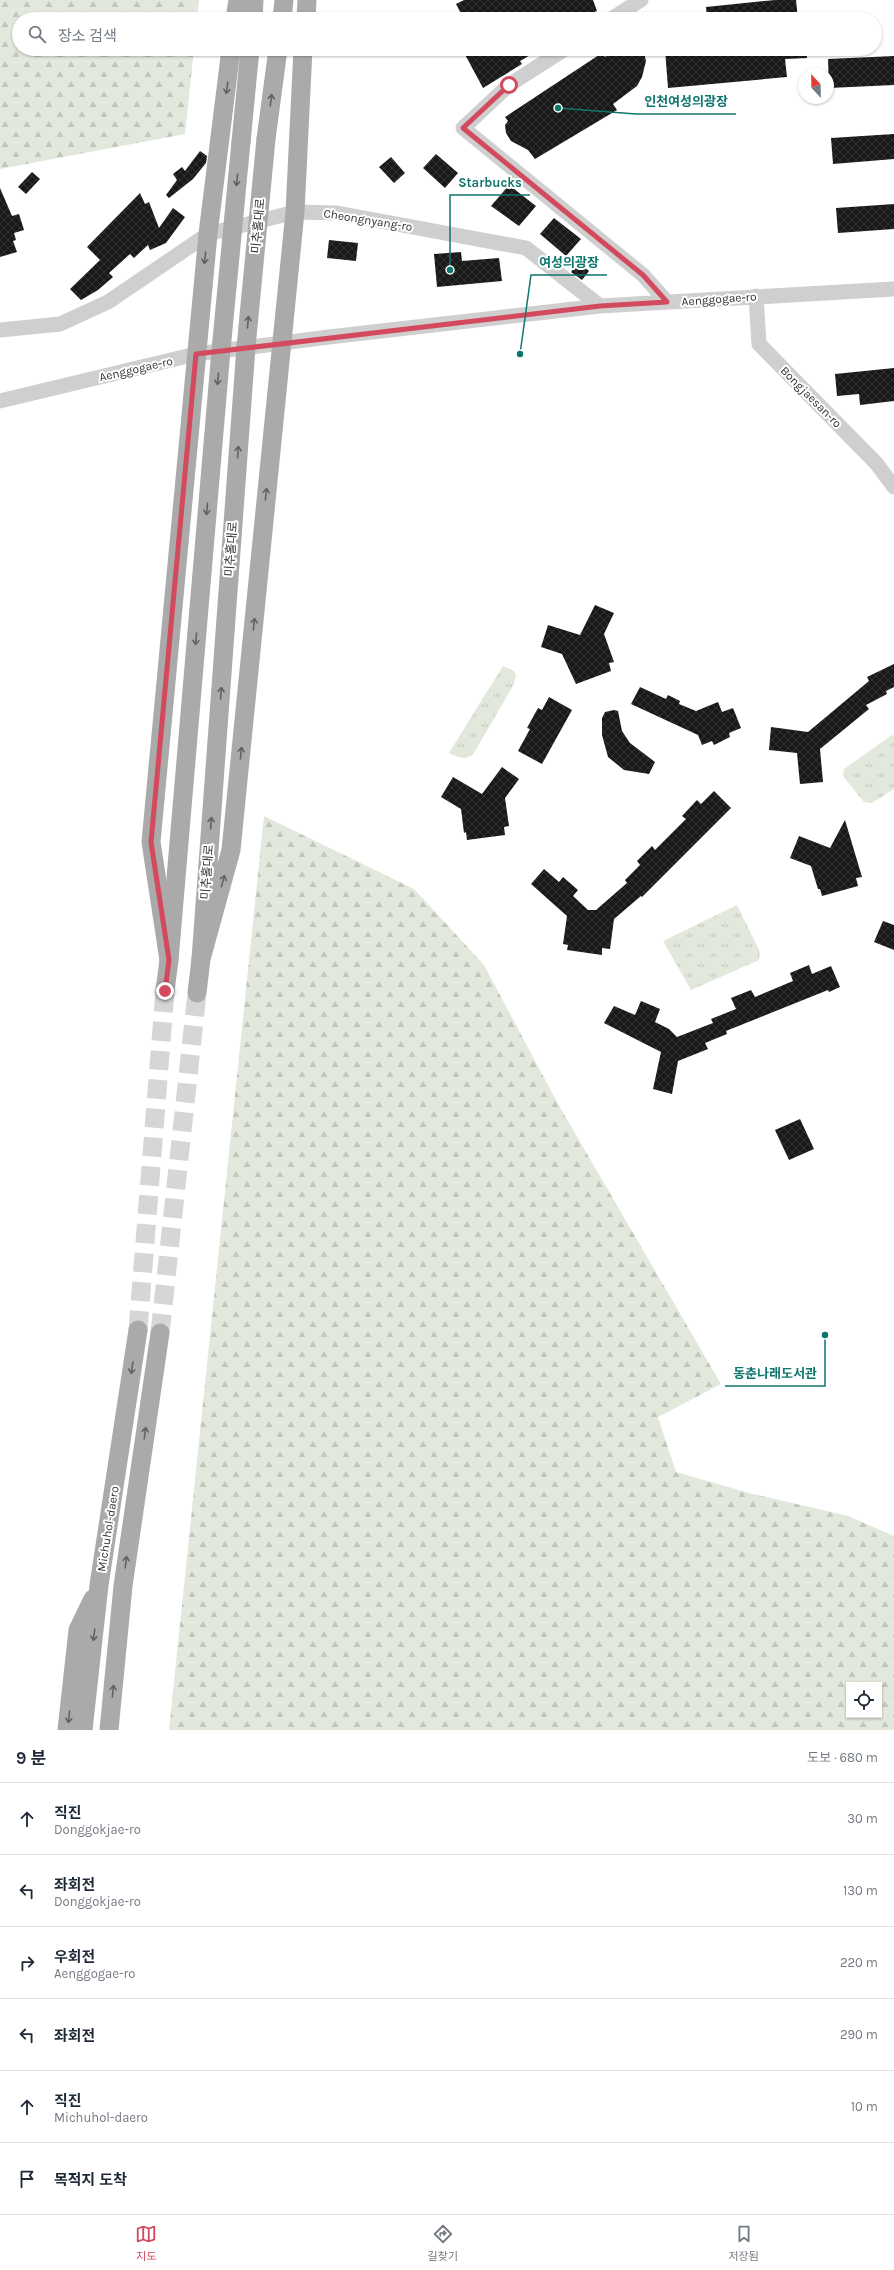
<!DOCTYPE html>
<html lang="ko">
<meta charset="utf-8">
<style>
:root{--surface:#fff;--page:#f2f2f3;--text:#1f2937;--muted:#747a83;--line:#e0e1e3;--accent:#d3495e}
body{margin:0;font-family:Karla,"Noto Sans KR",sans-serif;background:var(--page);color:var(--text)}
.controls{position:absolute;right:12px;bottom:12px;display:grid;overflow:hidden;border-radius:0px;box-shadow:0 1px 3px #0004}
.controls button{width:36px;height:36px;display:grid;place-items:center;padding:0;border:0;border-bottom:1px solid var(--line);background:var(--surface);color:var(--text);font:20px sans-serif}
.compass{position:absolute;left:798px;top:68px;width:36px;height:36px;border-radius:50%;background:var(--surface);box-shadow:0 1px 3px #0004;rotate:338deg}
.stop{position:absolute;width:12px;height:12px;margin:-9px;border:3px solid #d3495e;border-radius:50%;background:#fff}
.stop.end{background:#d3495e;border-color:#fff;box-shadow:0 1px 4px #0008}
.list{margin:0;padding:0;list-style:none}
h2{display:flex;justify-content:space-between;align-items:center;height:52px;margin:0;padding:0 16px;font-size:17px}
h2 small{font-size:13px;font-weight:400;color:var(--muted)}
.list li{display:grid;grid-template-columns:26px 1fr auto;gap:12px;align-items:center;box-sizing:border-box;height:72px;padding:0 16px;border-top:1px solid var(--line)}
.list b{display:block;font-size:15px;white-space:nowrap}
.list p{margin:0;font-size:13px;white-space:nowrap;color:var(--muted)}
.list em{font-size:13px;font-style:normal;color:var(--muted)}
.icon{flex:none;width:22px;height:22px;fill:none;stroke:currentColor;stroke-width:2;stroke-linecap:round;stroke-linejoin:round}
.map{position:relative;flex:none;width:894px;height:1730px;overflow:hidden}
.search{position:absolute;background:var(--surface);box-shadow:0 1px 3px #0004;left:12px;right:12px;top:12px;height:44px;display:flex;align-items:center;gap:10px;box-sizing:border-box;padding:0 14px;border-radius:22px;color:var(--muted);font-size:15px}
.sheet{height:484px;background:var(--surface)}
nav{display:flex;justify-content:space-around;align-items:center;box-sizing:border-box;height:56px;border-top:1px solid var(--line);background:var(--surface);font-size:11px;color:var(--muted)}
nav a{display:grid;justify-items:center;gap:2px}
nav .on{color:var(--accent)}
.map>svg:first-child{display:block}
</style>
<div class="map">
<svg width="894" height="1730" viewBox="0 0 894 1730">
<defs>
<pattern id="grass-tufts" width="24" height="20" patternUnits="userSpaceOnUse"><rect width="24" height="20" fill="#e2e8dc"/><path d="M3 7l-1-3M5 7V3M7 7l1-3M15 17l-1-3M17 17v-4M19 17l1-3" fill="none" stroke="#c2c7bd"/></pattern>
<pattern id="forest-firs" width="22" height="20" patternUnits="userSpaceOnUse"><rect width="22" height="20" fill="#e2e8dc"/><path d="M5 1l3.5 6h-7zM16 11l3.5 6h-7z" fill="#c2c7bd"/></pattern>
<pattern id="building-cross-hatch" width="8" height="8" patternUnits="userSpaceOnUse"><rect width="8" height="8" fill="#191919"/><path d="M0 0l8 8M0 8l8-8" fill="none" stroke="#323232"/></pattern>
</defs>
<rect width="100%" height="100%" fill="#fff"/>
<!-- grass -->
<path fill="url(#grass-tufts)" d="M503,666L514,671L516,675L514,684L474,753C465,761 459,758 449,753Z
M892,735L894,736V789L872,803L864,802L843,776L844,769Z
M737,905L760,952L759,960L691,990L663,941Z"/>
<!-- forest -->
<path fill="url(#forest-firs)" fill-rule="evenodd" d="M0,0H199L197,19H19V49H194L185,134L0,169Z
M264,816L414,889L484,965L558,1104L721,1384L658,1417L676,1472L749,1493L848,1516L894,1536V1730H169ZM849,1685H879V1715H849Z"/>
<!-- building -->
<path fill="url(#building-cross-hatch)" d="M464,0H593L597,11L586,15L588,19H464L456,4Z
M775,0H796L798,19H707L706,7Z
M462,49H541L520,61L522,64L483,88Z
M616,49H643L646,61L642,77L637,86L613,104L617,110L535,159L528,150L511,141L506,133L505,125L508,121L505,117L602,53L605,57Z
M665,49H807V58L785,59L787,77L668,88Z
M894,56V85L829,88L828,59Z
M894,134V159L833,164L831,138Z
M200,151L207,156L206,163L193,179L169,198L166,195L177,180L173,174L182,167L185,171Z
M436,154L458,173L445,188L423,168Z
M391,157L405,173L394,183L379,167Z
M32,172L40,179L26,194L18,187Z
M509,185L536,206L519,226L491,206Z
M0,188L12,216L19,214L24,230L14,233L16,240L13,241L17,252L0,257Z
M140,193L145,204L149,202L159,228L173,208L185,217L166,243L150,250L148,245L134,258L130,254L109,273L113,277L98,290L81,300L70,289L100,260L87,247Z
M894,204V229L838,233L836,208Z
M554,218L581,239L566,256L540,234Z
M329,240L358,243L356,261L327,258Z
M461,252L462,261L499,258L502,281L437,287L434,254Z
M579,263L589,271L582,280L571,272Z
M894,368V401L860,405L859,394L837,396L835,374Z
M595,605L614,613L604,634L614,662L609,663L611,671L576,684L562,654L541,647L548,625L580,635Z
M894,664V687L886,691L887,694L866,705L869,709L820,749L823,782L800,784L797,753L769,750L771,727L808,732L869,681L867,677Z
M640,687L666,699L668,695L680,701L679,704L696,711L718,702L722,712L733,708L741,728L729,733L730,737L714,745L712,741L702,745L698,735L631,704Z
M549,697L572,710L542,764L518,751L530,729L527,728L538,708L542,710Z
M614,710L618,711L622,731L630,743L655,762L649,774L624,770L608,757L602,735V718L605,712Z
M502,767L519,779L505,798L509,826L504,827L505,835L467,840L466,832L464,833L461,809L441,797L453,777L482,794Z
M714,791L731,808L642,897L641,896L614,919L610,949L602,948V955L567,950L568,945L563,944L567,916L531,884L544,869L559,882L563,877L578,890L573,896L588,910H596L627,883L625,880L640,865L637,861L652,846L655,850L686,819L682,816L697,800L701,804Z
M845,820L862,877L856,878L858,886L822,896L820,889H818L811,866L790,858L799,836L830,848Z
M883,921L894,925V950L874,942Z
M809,965L812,974L831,966L840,987L829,992L828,990L726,1031L727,1034L705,1043L708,1049L678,1061L672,1094L653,1089L661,1052L604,1023L614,1006L635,1015L641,1001L660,1009L655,1022L669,1029L677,1037L713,1023L711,1019L736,1009L731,998L751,990L755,997L793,981L790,973Z
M800,1119L814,1149L789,1160L775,1130Z"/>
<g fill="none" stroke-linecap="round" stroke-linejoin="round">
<!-- major-tunnel -->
<path stroke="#d6d6d6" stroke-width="19" stroke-dasharray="19 10" stroke-linecap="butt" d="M138,1330L165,991
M160,1333L197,993"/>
<!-- minor -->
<path stroke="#cfcfcf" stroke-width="15" d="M611,19L641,0
M565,49L509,85L463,128L643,275L667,302
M756,296L759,344L876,463L894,487
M0,330L60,324L108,302L208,234L295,212L337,213L526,248L600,306
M0,401L196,354L329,337L600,306L894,289"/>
<!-- major -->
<path stroke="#aaa" stroke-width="19" d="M235,19L238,0
M253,19L254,0
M282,19L284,0
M306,19L307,0
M266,139L278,49
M241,142L250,49
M165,991L169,960L151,842L208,234L231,49
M197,993L201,959L231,850L295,212L303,49
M67,1730L78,1630L93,1599
M83,1730L99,1585L138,1330
M109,1730L123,1586L160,1333"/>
<!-- major-bridge -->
<path stroke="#aaa" stroke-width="19" d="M201,959L246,347L266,139
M169,960L221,350L241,142"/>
</g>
<!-- one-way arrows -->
<defs><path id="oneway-shaft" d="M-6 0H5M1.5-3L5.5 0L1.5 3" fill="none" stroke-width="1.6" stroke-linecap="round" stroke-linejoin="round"/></defs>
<g stroke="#626262">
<use href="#oneway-shaft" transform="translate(227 88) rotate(97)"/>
<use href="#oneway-shaft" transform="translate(271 100) rotate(-82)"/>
<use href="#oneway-shaft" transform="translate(237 180) rotate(96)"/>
<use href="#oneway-shaft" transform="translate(205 258) rotate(96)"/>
<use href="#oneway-shaft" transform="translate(248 322) rotate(-85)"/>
<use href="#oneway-shaft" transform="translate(218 379) rotate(95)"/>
<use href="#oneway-shaft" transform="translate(238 452) rotate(-86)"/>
<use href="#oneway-shaft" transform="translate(266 494) rotate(-84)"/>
<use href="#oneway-shaft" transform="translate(207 509) rotate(95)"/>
<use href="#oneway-shaft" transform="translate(254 624) rotate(-84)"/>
<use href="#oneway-shaft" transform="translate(196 639) rotate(95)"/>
<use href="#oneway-shaft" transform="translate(221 693) rotate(-86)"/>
<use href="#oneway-shaft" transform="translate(241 753) rotate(-84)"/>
<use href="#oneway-shaft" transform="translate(211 823) rotate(-86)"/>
<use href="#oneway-shaft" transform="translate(223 881) rotate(-74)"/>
<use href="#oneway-shaft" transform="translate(132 1368) rotate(99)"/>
<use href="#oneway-shaft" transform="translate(145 1433) rotate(-82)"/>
<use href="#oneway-shaft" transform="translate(126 1562) rotate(-82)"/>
<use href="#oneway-shaft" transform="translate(94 1635) rotate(97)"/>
<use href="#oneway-shaft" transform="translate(113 1691) rotate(-84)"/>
<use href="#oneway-shaft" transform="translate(69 1717) rotate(96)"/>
</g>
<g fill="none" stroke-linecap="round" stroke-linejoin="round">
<!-- route -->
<path stroke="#d3495e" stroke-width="5" d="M165,991L169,960L151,842L196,354L600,306L667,302L643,275L463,128L509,85"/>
</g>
<g text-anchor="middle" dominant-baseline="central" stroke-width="4" stroke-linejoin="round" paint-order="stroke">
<!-- street labels -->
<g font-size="12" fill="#323232" stroke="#fff">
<text transform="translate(368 220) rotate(9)">Cheongnyang-ro</text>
<text transform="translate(258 226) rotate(-85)">미추홀대로</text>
<text transform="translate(719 299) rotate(-4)">Aenggogae-ro</text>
<text transform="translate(136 369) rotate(-13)">Aenggogae-ro</text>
<text transform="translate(811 397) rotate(45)">Bongjaesan-ro</text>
<text transform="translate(231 549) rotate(-86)">미추홀대로</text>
<text transform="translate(207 872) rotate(-86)">미추홀대로</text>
<text transform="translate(108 1529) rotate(-81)">Michuhol-daero</text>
</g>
</g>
<!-- callouts -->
<path fill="none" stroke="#0f766e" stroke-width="1.5" d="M558 108L636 114H736M450 270L450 195H530M520 354L531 275H607M825 1335L825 1386H725"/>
<g fill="#0f766e" stroke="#fff" stroke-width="1.5">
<circle cx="558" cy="108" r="4"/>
<circle cx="450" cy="270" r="4"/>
<circle cx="520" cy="354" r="4"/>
<circle cx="825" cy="1335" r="4"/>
</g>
<g font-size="13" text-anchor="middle" font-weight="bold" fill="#0f766e" stroke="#fff" stroke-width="4" stroke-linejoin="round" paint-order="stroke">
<text x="686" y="106">인천여성의광장</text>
<text x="490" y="187">Starbucks</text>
<text x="569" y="267">여성의광장</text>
<text x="775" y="1378">동춘나래도서관</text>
</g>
</svg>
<div class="controls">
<button><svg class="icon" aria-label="locate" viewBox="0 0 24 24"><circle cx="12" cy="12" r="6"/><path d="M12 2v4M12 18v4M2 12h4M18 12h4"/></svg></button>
</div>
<svg class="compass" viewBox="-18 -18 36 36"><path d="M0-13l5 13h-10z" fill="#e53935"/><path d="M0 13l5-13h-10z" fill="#747a83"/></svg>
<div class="stop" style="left:509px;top:85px"></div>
<div class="stop end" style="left:165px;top:991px"></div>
<div class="search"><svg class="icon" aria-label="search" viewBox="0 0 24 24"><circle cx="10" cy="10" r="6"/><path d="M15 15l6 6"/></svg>장소 검색</div>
</div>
<section class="sheet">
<h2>9 분<small>도보 · 680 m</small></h2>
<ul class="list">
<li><svg class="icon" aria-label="ahead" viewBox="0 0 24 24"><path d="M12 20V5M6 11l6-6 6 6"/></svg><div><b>직진</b><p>Donggokjae-ro</p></div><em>30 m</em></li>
<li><svg class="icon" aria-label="left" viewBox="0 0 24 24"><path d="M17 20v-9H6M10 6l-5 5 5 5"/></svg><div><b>좌회전</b><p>Donggokjae-ro</p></div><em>130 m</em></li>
<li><svg class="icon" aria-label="right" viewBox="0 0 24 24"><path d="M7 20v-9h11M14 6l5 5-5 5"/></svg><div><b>우회전</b><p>Aenggogae-ro</p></div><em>220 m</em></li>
<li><svg class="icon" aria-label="left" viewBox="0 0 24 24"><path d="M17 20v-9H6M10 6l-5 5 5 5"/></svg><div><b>좌회전</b></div><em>290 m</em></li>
<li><svg class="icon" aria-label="ahead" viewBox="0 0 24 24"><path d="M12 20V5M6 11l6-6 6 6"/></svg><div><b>직진</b><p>Michuhol-daero</p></div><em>10 m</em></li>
<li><svg class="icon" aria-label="arrive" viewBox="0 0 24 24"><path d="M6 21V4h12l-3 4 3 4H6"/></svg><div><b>목적지 도착</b></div></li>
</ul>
</section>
<nav>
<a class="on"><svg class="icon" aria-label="map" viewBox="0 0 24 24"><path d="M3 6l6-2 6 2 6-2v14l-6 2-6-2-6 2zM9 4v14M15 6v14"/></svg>지도</a>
<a><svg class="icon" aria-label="directions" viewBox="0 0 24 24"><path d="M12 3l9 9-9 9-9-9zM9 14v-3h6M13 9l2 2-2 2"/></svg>길찾기</a>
<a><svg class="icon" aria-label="saved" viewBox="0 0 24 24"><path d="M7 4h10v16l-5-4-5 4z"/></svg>저장됨</a>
</nav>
